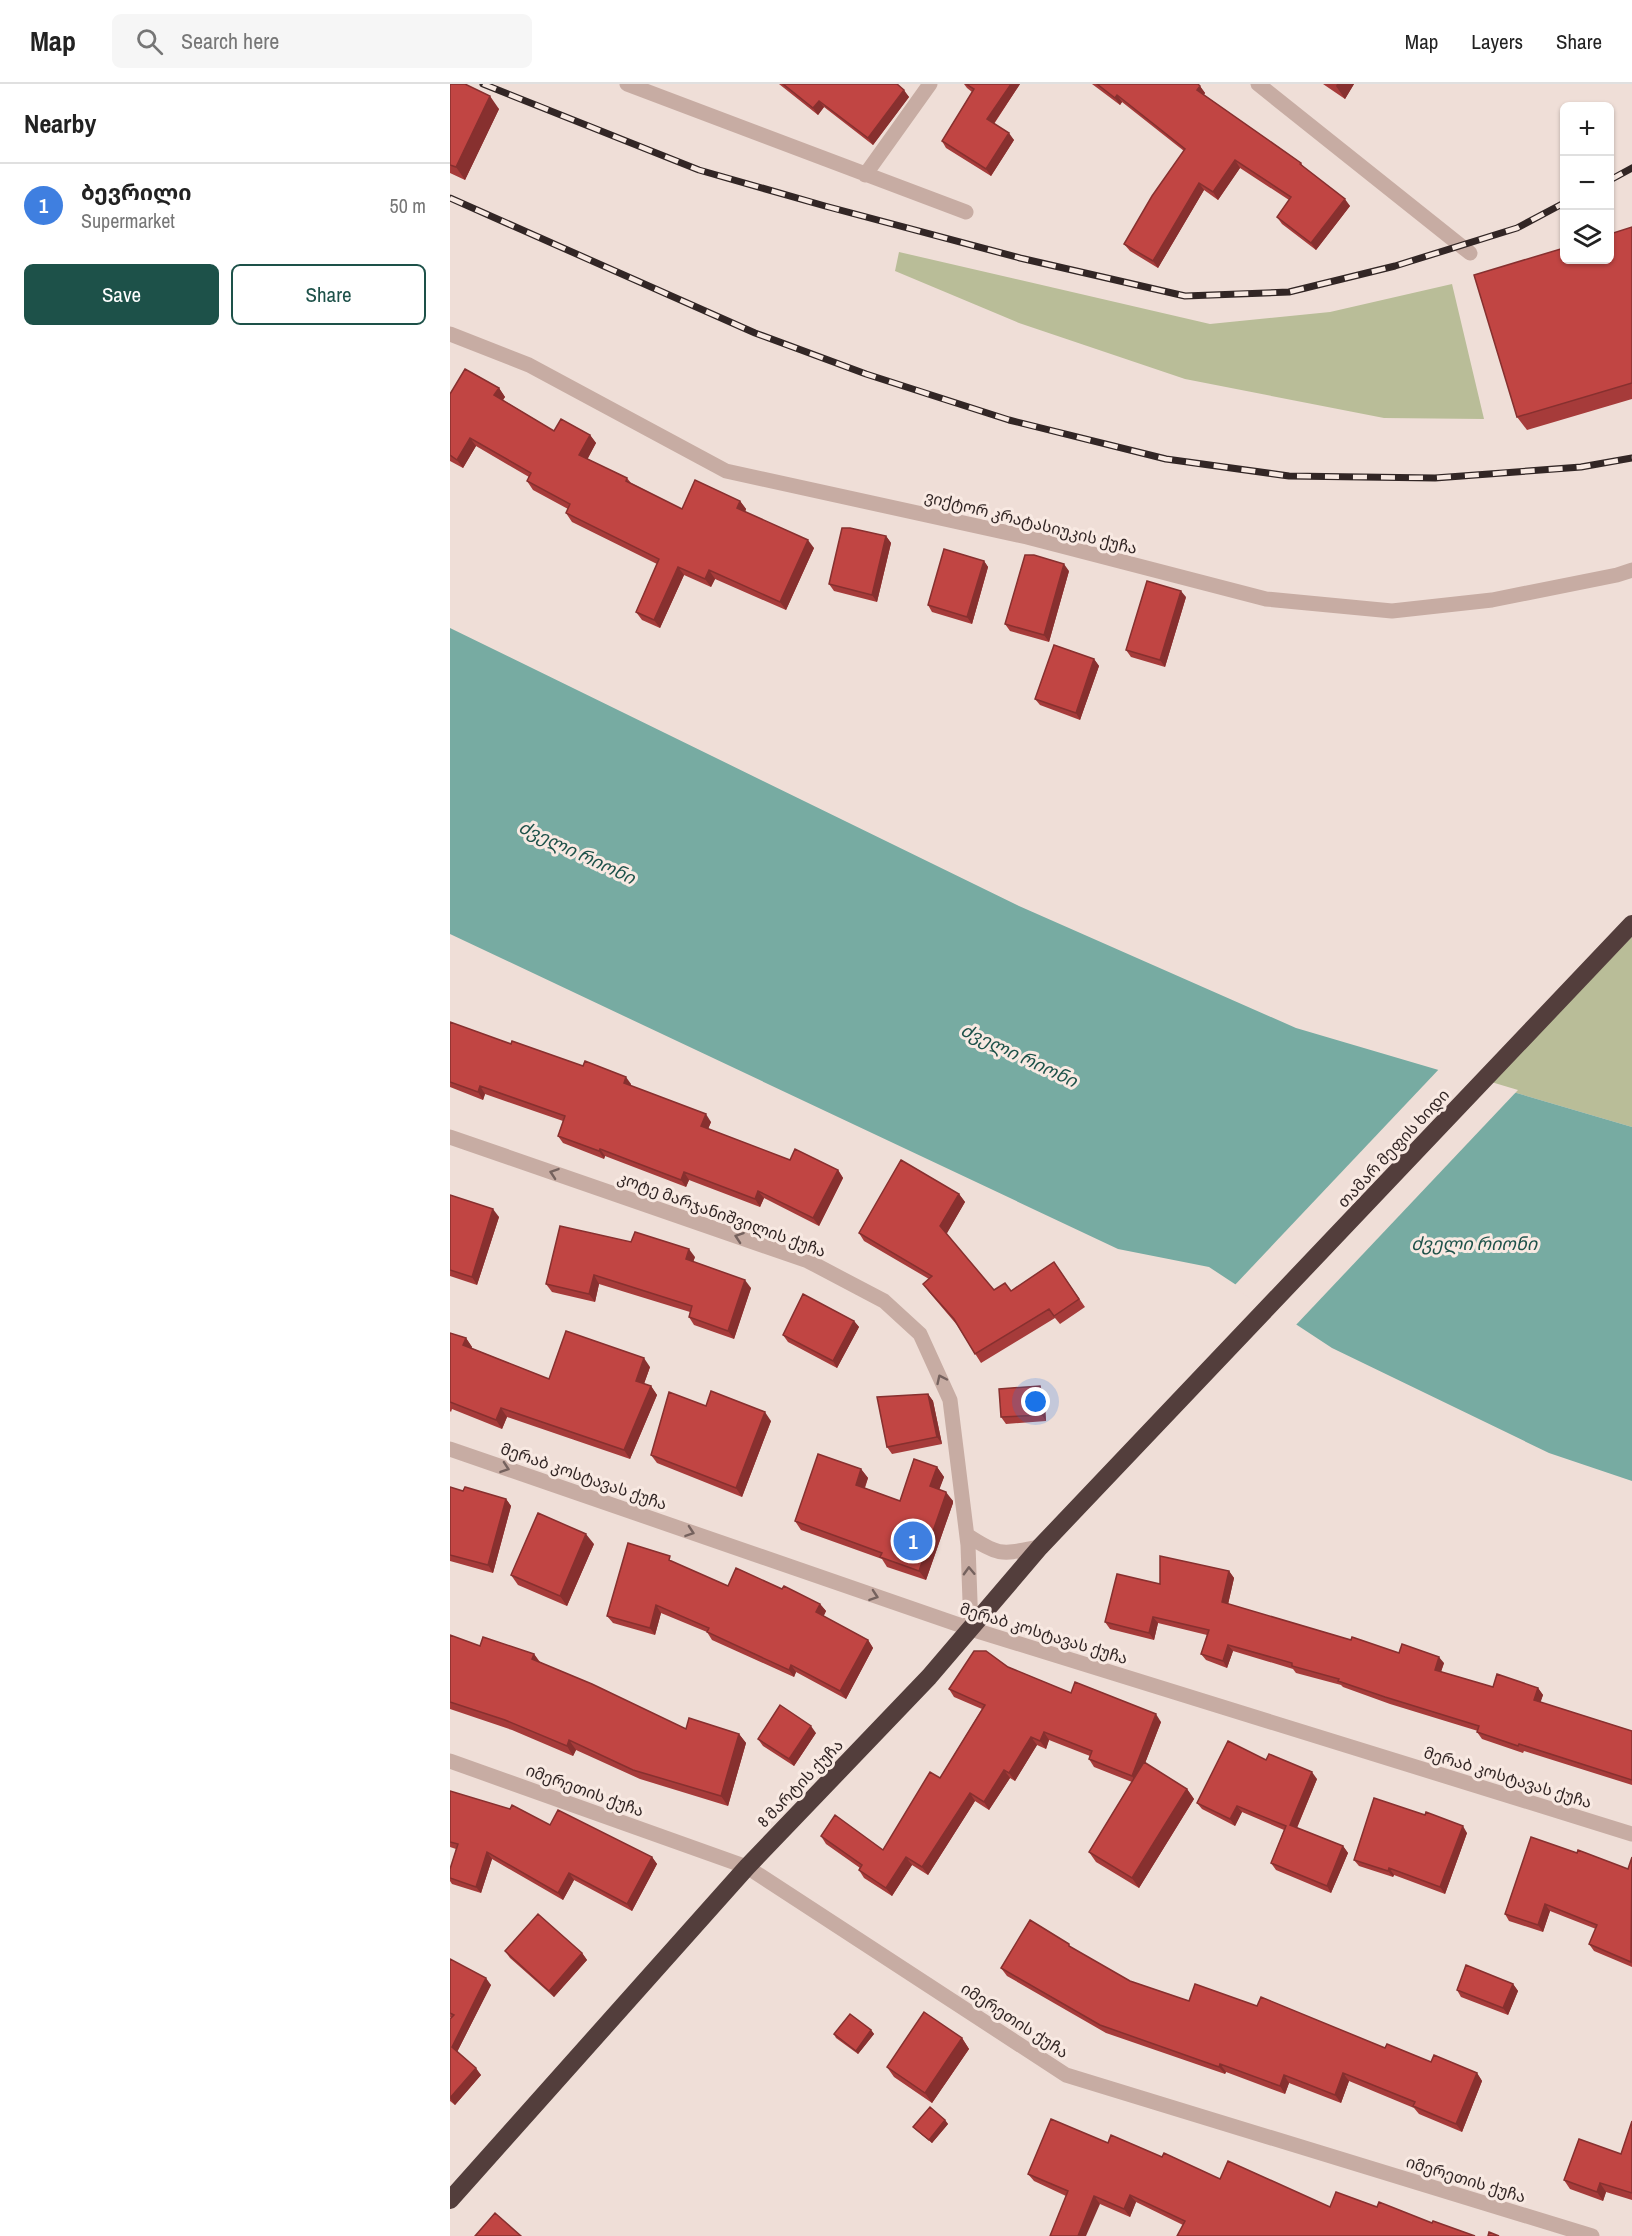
<!DOCTYPE html>
<meta charset="utf-8">
<style>
:root{--surface:#fff;--page:#f6f6f6;--text:#222;--muted:#767676;--line:#e0e0e0;--accent:#1d5149}
body{margin:0;font-family:"Archivo Narrow","Noto Sans Georgian",sans-serif;background:var(--page);color:var(--text)}
.controls{position:absolute;right:18px;top:18px;display:grid;overflow:hidden;border-radius:9px;box-shadow:0 2px 4px #0004}
.controls button{width:54px;height:54px;display:grid;place-items:center;padding:0;border:0;border-bottom:2px solid var(--line);background:var(--surface);color:var(--text);font:30px sans-serif}
.you{position:absolute;left:586px;top:1318px;width:21px;height:21px;margin:-15px;border:4px solid #fff;border-radius:50%;background:#1a73e8;box-shadow:0 0 0 9px #1a73e833}
.badge{display:grid;place-items:center;width:39px;height:39px;border-radius:50%;background:var(--accent);color:#fff;font-size:20px;font-weight:700}
.pin{position:absolute;translate:-50% -50%;border:3px solid #fff;box-shadow:0 2px 6px #0006}
.list{margin:0;padding:0;list-style:none}
h2{display:flex;justify-content:space-between;align-items:center;height:78px;margin:0;padding:0 24px;font-size:26px}
h2 small{font-size:20px;font-weight:400;color:var(--muted)}
.list li{display:grid;grid-template-columns:39px 1fr auto;gap:18px;align-items:center;box-sizing:border-box;height:84px;padding:0 24px;border-top:2px solid var(--line)}
.list b{display:block;font-size:22px;white-space:nowrap}
.list p{margin:0;font-size:20px;white-space:nowrap;color:var(--muted)}
.list em{font-size:20px;font-style:normal;color:var(--muted)}
.actions{display:flex;gap:12px;padding:18px 24px}
.actions a{flex:1;padding:14px 0;border:2px solid var(--accent);border-radius:9px;text-align:center;font-size:21px;color:var(--accent)}
.actions .main{background:var(--accent);color:#fff}
.icon{flex:none;width:33px;height:33px;fill:none;stroke:currentColor;stroke-width:2;stroke-linecap:round;stroke-linejoin:round}
.map{position:relative;flex:none;width:1182px;height:2152px;overflow:hidden}
header{display:flex;align-items:center;gap:36px;box-sizing:border-box;height:84px;padding:0 30px;background:var(--surface);border-bottom:2px solid var(--line)}
header strong{font-size:28px}
nav{display:flex;gap:33px;margin-inline-start:auto;font-size:21px}
.search{width:420px;height:54px;background:var(--page);display:flex;align-items:center;gap:15px;box-sizing:border-box;padding:0 21px;border-radius:9px;color:var(--muted);font-size:22px}
main{display:flex}
aside{flex:1;background:var(--surface)}
.map>svg:first-child{display:block}
</style>
<header>
<strong>Map</strong>
<div class="search"><svg class="icon" aria-label="search" viewBox="0 0 24 24"><circle cx="10" cy="10" r="6"/><path d="M15 15l6 6"/></svg>Search here</div>
<nav><a>Map</a><a>Layers</a><a>Share</a></nav>
</header>
<main>
<aside>
<h2>Nearby<small></small></h2>
<ul class="list">
<li><span class="badge" style="background:#3f7fe0">1</span><div><b>ბევრილი</b><p>Supermarket</p></div><em>50 m</em></li>
</ul>
<div class="actions"><a class="main">Save</a><a>Share</a></div>
</aside>
<div class="map">
<svg width="1182" height="2152" viewBox="0 0 1182 2152">
<rect width="100%" height="100%" fill="#efded7"/>
<!-- green -->
<path fill="#b9bd98" d="M449,168L760,240L880,228L1002,200L1034,335L934,334L735,295L569,239L445,187Z
M1182,853V1043L1039,1001Z"/>
<!-- water -->
<path fill="#77aba2" d="M0,544L569,822L846,944L1182,1043V1397L1099,1369L882,1264L759,1183L668,1165L0,850Z"/>
<!-- pier -->
<path fill="#efded7" d="M991,983L1068,1006L844,1243L783,1203Z"/>
<g fill="none" stroke-linecap="round" stroke-linejoin="round">
<!-- minor -->
<path stroke="#c7aca3" stroke-width="15" d="M177,0L516,128
M808,0L1020,169
M415,91L480,0
M0,250L79,281L276,387L577,453L816,515L942,527L1042,516L1167,491L1182,486
M0,1053L358,1177L434,1217L470,1250L500,1316L518,1461L521,1545
M0,1365L521,1545L1182,1750
M517,1451C550,1473 552,1470 590,1463
M0,1677L297,1783L616,1991L1142,2152"/>
<!-- highway -->
<path stroke="#533e3c" stroke-width="18" d="M0,2116L297,1783L479,1593L590,1463L1182,840"/>
<defs>
<path id="rail" d="M33,0L249,86L375,122L570,174L735,212L839,208L945,182L1067,144L1114,119
M1160,96L1182,84
M0,114L305,249L416,290L559,336L716,375L839,392L985,394L1131,383L1182,374"/>
</defs>
<!-- rail casing -->
<use href="#rail" stroke="#322625" stroke-width="7"/>
<!-- rail -->
<use href="#rail" stroke="#f8e9e2" stroke-width="4.5" stroke-dasharray="14" stroke-linecap="butt"/>
</g>
<!-- wall -->
<path fill="#a63b3a" d="M0,0L49,25L15,96L0,89Z
M329,0H447L459,13L423,61L374,23L368,31Z
M514,0H570L544,40L564,56L541,92L496,64L492,57L522,8L517,4Z
M642,0H748L755,9L754,11L851,79L854,84L900,122L866,166L832,140L827,133L839,116L790,84L768,116L754,106L708,184L680,167L674,160L734,67L672,18L670,21Z
M873,0H904L895,15Z
M1182,143V315L1077,346L1067,333Z
M49,304L55,313L53,316L104,347L140,351L146,359L137,375L177,394L181,399L232,425L290,417L296,425L295,428L364,464L336,526L265,495L261,503L234,491L210,544L192,536L186,528L207,480L122,438L116,429L118,425L83,406L77,397L79,393L26,362L13,384L0,377V310Z
M436,452L441,459L427,518L384,507L379,500Z
M534,477L538,483L522,540L482,528L478,521Z
M619,487L599,558L560,547L555,540Z
M736,513L715,583L681,573L676,566Z
M644,575L649,582L630,636L590,621L585,615Z
M0,938L61,960L181,1000V1002L261,1038L258,1045L340,1076L388,1086L393,1094L369,1142L314,1114L310,1123L239,1096L236,1103L155,1072L154,1075L113,1059L108,1052L113,1037L35,1010L33,1016L0,1003Z
M509,1110L515,1118L496,1150L544,1206L555,1199L561,1207L604,1178L635,1223L610,1240L605,1234L531,1279L507,1241L479,1208L473,1200L479,1195L414,1157L409,1149Z
M0,1111L49,1133L27,1201L0,1192Z
M245,1173L243,1178L301,1204L284,1255L244,1241L239,1233L240,1228L149,1200L145,1218L102,1208L96,1200Z
M404,1237L409,1243L387,1284L338,1258L333,1251Z
M0,1249L16,1254L22,1263L21,1264L99,1295L200,1283L194,1300L201,1302L207,1311L180,1375L57,1333L52,1345L2,1325L1,1328L0,1327Z
M590,1302L594,1309L596,1337L556,1340L551,1333Z
M478,1310L483,1317L492,1360L442,1370L437,1363Z
M256,1322L321,1337L292,1413L207,1379L201,1371Z
M487,1383L494,1393L489,1405L503,1417V1419L476,1496L437,1483L432,1475L351,1446L345,1437L411,1385L418,1394L415,1404L450,1417Z
M0,1403L13,1407L56,1415L61,1422L43,1489L0,1477Z
M144,1460L117,1522L68,1501L61,1491Z
M225,1479L278,1502L332,1505L370,1520L376,1527L373,1532L418,1556L423,1564L396,1615L346,1588L344,1593L262,1556L257,1548L211,1529L205,1551L163,1539L157,1532Z
M779,1487L784,1494L778,1520L901,1556L949,1569L994,1579L991,1588L1043,1603L1088,1604L1093,1611L1090,1618L1182,1647V1701L1074,1667L1073,1669L1032,1655L1027,1648L1028,1647L940,1620L893,1603L891,1601L846,1589L843,1585L783,1567L777,1584L756,1576L751,1570L757,1551L708,1539L704,1556L660,1545L655,1538L710,1500Z
M0,1551L30,1562L84,1570L90,1578L236,1645L289,1650L296,1659L278,1722L190,1695L126,1666L123,1672L62,1646L0,1625Z
M558,1583L621,1609L711,1638L695,1679L737,1705L744,1715L689,1804L646,1778L639,1768L682,1698L644,1683L639,1675L640,1672L599,1656L596,1665L587,1661L565,1697L560,1694L539,1726L525,1717L478,1791L462,1781L442,1812L414,1794L409,1786L410,1784L376,1760L371,1752L433,1766L490,1694L532,1625L504,1613L499,1605Z
M366,1649L344,1682L313,1662L308,1655Z
M816,1676L867,1695L847,1744L893,1762L898,1769L881,1809L826,1786L821,1779L834,1746L792,1728L785,1742L752,1725L747,1719Z
M0,1707L100,1741L202,1773L207,1780L182,1827L124,1796L113,1816L42,1775L31,1809L2,1800L0,1797V1785L6,1765L0,1763Z
M975,1731L1017,1749L995,1810L944,1791L943,1793L909,1782L904,1776Z
M1182,1773V1883L1144,1867L1139,1860L1146,1845L1100,1827L1093,1848L1059,1837L1055,1830L1178,1785Z
M622,1864L680,1897L739,1917L807,1922L935,1964L981,1978L1027,1989L1032,1997L1012,2048L969,2030L964,2024L899,1997L891,2019L839,1999L835,2010L776,1988L775,1990L656,1949L557,1892L551,1884Z
M55,1867L132,1869L137,1876L104,1913L60,1874Z
M0,1875L41,1901L7,1968L31,1991L5,2021L0,2017V1935L1,1934L0,1933Z
M1063,1900L1068,1907L1058,1931L1011,1913L1007,1906Z
M421,1946L424,1950L408,1970L386,1954L384,1950Z
M512,1954L519,1965L482,2019L444,1993L437,1983Z
M495,2036L498,2040L482,2059L466,2046L463,2043Z
M1182,2037V2116L1156,2108L1153,2117L1120,2105L1114,2096L1171,2070Z
M658,2059L712,2073L770,2095L880,2123H927L1025,2152L733,2141L686,2118L680,2133L650,2120L616,2112L584,2097L578,2090Z"/>
<!-- shaded-wall -->
<path fill="#87302f" d="M561,0H570L542,42L537,35Z
M887,0H904L895,15L886,2Z
M750,2L755,9L752,13L747,6Z
M454,6L459,13L423,61L418,54Z
M667,11L672,18L670,21L665,14Z
M40,12L49,25L15,96L6,83Z
M369,17L374,23L368,31L363,24Z
M559,49L564,56L541,92L536,85Z
M785,76L790,84L768,116L763,108Z
M749,99L754,106L708,184L703,177Z
M895,115L900,122L866,166L861,159Z
M49,304L55,313L50,320L44,311Z
M140,351L146,359L135,380L129,371Z
M20,354L26,362L13,384L7,376Z
M290,417L296,425L293,433L287,424Z
M436,452L441,459L427,518L422,511Z
M358,456L364,464L336,526L330,518Z
M534,477L538,483L522,540L517,533Z
M614,480L619,487L599,558L594,551Z
M228,483L234,491L210,544L204,536Z
M259,486L265,495L261,503L255,495Z
M731,507L736,513L715,583L710,576Z
M644,575L649,582L630,636L626,629Z
M176,993L181,1000L179,1007L174,999Z
M30,1002L35,1010L33,1016L28,1008Z
M256,1030L261,1038L256,1050L251,1042Z
M150,1065L155,1072L154,1075L149,1067Z
M388,1086L393,1094L369,1142L363,1134Z
M234,1088L239,1096L236,1103L231,1096Z
M308,1107L314,1114L310,1123L305,1115Z
M509,1110L515,1118L496,1151L490,1142Z
M43,1125L49,1133L27,1201L22,1193Z
M239,1165L245,1173L241,1183L236,1175Z
M144,1191L149,1200L145,1218L139,1210Z
M295,1196L301,1204L284,1255L278,1247Z
M404,1237L409,1243L387,1284L383,1277Z
M16,1254L22,1263L20,1270L13,1261Z
M194,1274L200,1283L192,1305L186,1297Z
M201,1302L207,1311L180,1375L174,1366Z
M590,1302L594,1309L596,1337L592,1331Z
M478,1310L483,1317L492,1360L487,1353Z
M51,1324L57,1333L52,1345L46,1336Z
M315,1328L321,1337L292,1413L286,1404Z
M487,1383L494,1393L487,1412L480,1402Z
M411,1385L418,1394L412,1410L406,1401Z
M496,1408L503,1417V1419L476,1496L469,1487Z
M56,1415L61,1422L43,1489L38,1481Z
M136,1450L144,1460L117,1522L110,1512Z
M779,1487L784,1494L777,1525L772,1518Z
M370,1520L376,1527L372,1536L366,1528Z
M206,1521L211,1529L205,1551L200,1544Z
M703,1533L708,1539L704,1556L699,1549Z
M418,1556L423,1564L396,1615L390,1607Z
M778,1561L783,1567L777,1584L773,1577Z
M84,1570L90,1579L82,1575Z
M989,1573L994,1579L989,1593L985,1586Z
M341,1581L346,1588L344,1593L339,1586Z
M1088,1604L1093,1611L1089,1623L1084,1616Z
M706,1630L711,1638L687,1700L682,1692Z
M361,1642L366,1649L344,1682L339,1675Z
M594,1648L599,1656L596,1665L590,1657Z
M289,1650L296,1659L278,1722L271,1712Z
M581,1653L587,1661L565,1697L559,1689Z
M119,1656L126,1666L123,1672L117,1662Z
M554,1686L560,1694L539,1726L534,1718Z
M862,1688L867,1695L845,1748L840,1741Z
M737,1705L744,1715L689,1804L682,1794Z
M520,1709L525,1717L478,1791L472,1783Z
M787,1722L792,1728L785,1742L780,1735Z
M1013,1742L1017,1749L995,1810L990,1803Z
M893,1762L898,1769L881,1809L877,1802Z
M37,1768L42,1775L31,1809L26,1803Z
M202,1773L207,1780L182,1827L177,1820Z
M456,1773L462,1781L442,1812L436,1804Z
M939,1784L944,1791L943,1793L938,1787Z
M119,1789L124,1796L113,1816L108,1809Z
M1095,1820L1100,1827L1093,1848L1088,1841Z
M132,1869L137,1876L104,1913L99,1907Z
M36,1894L41,1901L6,1970L2,1963Z
M1063,1900L1068,1907L1058,1931L1053,1924Z
M421,1946L424,1950L408,1970L406,1967Z
M512,1954L519,1965L482,2019L475,2009Z
M770,1980L776,1988L775,1990L769,1983Z
M26,1984L31,1991L5,2021L0,2014Z
M893,1989L899,1997L891,2019L885,2011Z
M1027,1989L1032,1997L1012,2048L1006,2040Z
M834,1991L839,1999L835,2010L830,2002Z
M495,2036L498,2040L482,2059L479,2056Z
M1150,2099L1156,2108L1153,2117L1147,2108Z
M680,2111L686,2118L680,2133L674,2125Z
M644,2112L650,2120L636,2152H628Z"/>
<!-- building -->
<path fill="#c14543" stroke="#87302f" stroke-width="1.5" d="M0,0H15L40,12L6,83L0,81Z
M333,0H447L454,6L418,54L369,17L363,24Z
M516,0H561L537,35L559,49L536,85L492,57L524,5Z
M647,0H748L750,2L747,6L851,79L850,80L895,115L861,159L827,133L841,113L785,76L763,108L749,99L703,177L674,160L702,112L735,65L667,11L665,14Z
M1182,143V299L1067,333L1024,191L1114,164V176H1160V150Z
M15,285L49,304L44,311L104,347L111,335L140,351L129,371L177,394L176,397L232,425L245,396L290,417L287,424L358,456L330,518L259,486L255,495L228,483L204,536L186,528L209,475L116,429L120,420L77,397L81,389L20,354L7,376L0,371V310Z
M392,444H400L436,452L422,511L379,500Z
M494,465L534,477L517,533L478,521Z
M575,471H584L614,480L594,551L555,540Z
M697,497L731,507L710,576L676,566Z
M604,561L644,575L626,629L585,615Z
M0,938L61,960L62,957L133,982L135,977L176,993L174,999L256,1030L251,1042L340,1076L345,1065L388,1086L363,1134L308,1107L305,1115L234,1088L231,1096L150,1065L149,1067L108,1052L115,1032L30,1002L28,1008L0,998Z
M451,1076L509,1110L490,1142L544,1206L555,1199L561,1207L604,1178L629,1215L604,1232L599,1225L525,1270L504,1235L473,1200L482,1192L409,1149Z
M0,1111L43,1125L22,1193L0,1186Z
M110,1142L181,1158L185,1148L239,1165L236,1175L295,1196L278,1247L239,1233L242,1222L144,1191L139,1210L96,1200Z
M353,1210L404,1237L383,1277L333,1251Z
M116,1247L194,1274L186,1297L201,1302L174,1366L51,1324L46,1336L0,1318V1249L16,1254L13,1261L99,1295Z
M590,1302L592,1331L551,1333L549,1305Z
M261,1307L315,1328L286,1404L201,1371L219,1308L256,1322Z
M478,1310L487,1353L437,1363L427,1313Z
M368,1370L411,1385L406,1401L450,1417L464,1375L487,1383L480,1402L496,1408V1410L469,1487L430,1473L432,1469L345,1437Z
M0,1403L13,1407L15,1403L56,1415L38,1481L0,1471Z
M88,1429L136,1450L110,1512L61,1491Z
M178,1459L220,1472L219,1476L278,1502L286,1484L332,1505L334,1502L370,1520L366,1528L418,1556L390,1607L341,1581L339,1586L257,1548L259,1544L206,1521L200,1544L157,1532Z
M710,1472L779,1487L772,1518L901,1556L902,1553L949,1569L952,1560L989,1573L985,1586L1043,1603L1047,1590L1088,1604L1084,1616L1182,1647V1696L1069,1660L1068,1662L1027,1648L1029,1642L935,1613L888,1597L889,1595L842,1582V1579L778,1561L773,1577L751,1570L759,1546L703,1533L699,1549L655,1538L667,1490L710,1500Z
M0,1551L30,1562L33,1553L84,1570L82,1575L142,1600L236,1645L239,1634L289,1650L271,1712L183,1686L119,1656L117,1662L55,1636L0,1618Z
M524,1567H536L558,1583L621,1609L625,1598L706,1630L682,1692L639,1675L642,1667L594,1648L590,1657L581,1653L559,1689L554,1686L534,1718L520,1709L472,1783L456,1773L436,1804L409,1786L412,1781L371,1752L385,1731L433,1766L480,1688L490,1694L535,1621L499,1605Z
M330,1621L361,1642L339,1675L308,1655Z
M778,1657L816,1676L819,1670L862,1688L840,1741L893,1762L877,1802L821,1779L836,1742L787,1722L780,1735L747,1719Z
M694,1678L737,1705L682,1794L639,1768Z
M0,1707L60,1725L62,1721L100,1741L108,1726L202,1773L177,1820L119,1789L108,1809L37,1768L26,1803L0,1794V1785L8,1760L0,1758Z
M924,1714L975,1731L976,1728L1013,1742L990,1803L939,1784L938,1787L904,1776Z
M1081,1753L1127,1769L1128,1766L1178,1785L1182,1773L1181,1878L1139,1860L1147,1841L1095,1820L1088,1841L1055,1830Z
M88,1830L132,1869L99,1907L55,1867Z
M580,1836L619,1860V1862L680,1897L739,1917L745,1900L807,1922L811,1913L935,1964L937,1960L981,1978L984,1971L1027,1989L1006,2040L963,2022L965,2018L893,1989L885,2011L834,1991L830,2002L770,1980L769,1983L650,1941L551,1884Z
M0,1875L36,1894L2,1963L26,1984L0,2014V1935L4,1931L0,1929Z
M1016,1881L1063,1900L1053,1924L1007,1906Z
M474,1928L512,1954L475,2009L437,1983Z
M400,1930L421,1946L406,1967L384,1950Z
M480,2023L495,2036L479,2056L463,2043Z
M601,2035L658,2059L661,2051L712,2073L714,2069L770,2095L778,2077L880,2123L886,2108L927,2123L929,2118L982,2139L983,2137L1025,2152H727L735,2137L680,2111L674,2125L644,2112L628,2152H600L618,2107L578,2090Z
M1182,2037V2109L1150,2099L1147,2108L1114,2096L1129,2055L1171,2070Z
M45,2129L71,2152H25Z
M1039,2148L1049,2152H1038Z"/>
<!-- one-way arrows -->
<defs><path id="oneway-chevron" d="M-2-3.5L2.5 0L-2 3.5" fill="none" stroke-width="1.6" stroke-linecap="round" stroke-linejoin="round" transform="scale(1.5)"/></defs>
<g stroke="#75625e">
<use href="#oneway-chevron" transform="translate(104 1089) rotate(-161)"/>
<use href="#oneway-chevron" transform="translate(289 1153) rotate(-161)"/>
<use href="#oneway-chevron" transform="translate(491 1295) rotate(-115)"/>
<use href="#oneway-chevron" transform="translate(55 1384) rotate(19)"/>
<use href="#oneway-chevron" transform="translate(240 1448) rotate(19)"/>
<use href="#oneway-chevron" transform="translate(519 1487) rotate(-92)"/>
<use href="#oneway-chevron" transform="translate(424 1512) rotate(19)"/>
</g>
<g text-anchor="middle" dominant-baseline="central" stroke-width="6" stroke-linejoin="round" paint-order="stroke">
<!-- street labels -->
<g font-size="16" fill="#322625" stroke="#f8e9e2">
<text transform="translate(581 438) rotate(14)">ვიქტორ კრატასიუკის ქუჩა</text>
<text transform="translate(943 1064) rotate(-47)">თამარ მეფის ხიდი</text>
<text transform="translate(272 1130) rotate(20)">კოტე მარჯანიშვილის ქუჩა</text>
<text transform="translate(134 1392) rotate(19)">მერაბ კოსტავას ქუჩა</text>
<text transform="translate(594 1549) rotate(17)">მერაბ კოსტავას ქუჩა</text>
<text transform="translate(1058 1693) rotate(17)">მერაბ კოსტავას ქუჩა</text>
<text transform="translate(350 1699) rotate(-46)">8 მარტის ქუჩა</text>
<text transform="translate(135 1706) rotate(20)">იმერეთის ქუჩა</text>
<text transform="translate(565 1936) rotate(33)">იმერეთის ქუჩა</text>
<text transform="translate(1016 2095) rotate(17)">იმერეთის ქუჩა</text>
</g>
<!-- water labels -->
<g font-size="18" font-style="italic" fill="#1d5149" stroke="#f8e9e2">
<text transform="translate(127 768) rotate(25)">ძველი რიონი</text>
<text transform="translate(569 971) rotate(25)">ძველი რიონი</text>
<text x="1024" y="1159">ძველი რიონი</text>
</g>
</g>
</svg>
<div class="controls">
<button>+</button>
<button>−</button>
<button><svg class="icon" aria-label="layers" viewBox="0 0 24 24"><path d="M12 4l9 5-9 5-9-5zM3 14l9 5 9-5"/></svg></button>
</div>
<div class="you"></div>
<div class="pin badge" style="left:463px;top:1457px;background:#3f7fe0">1</div>
</div>
</main>
